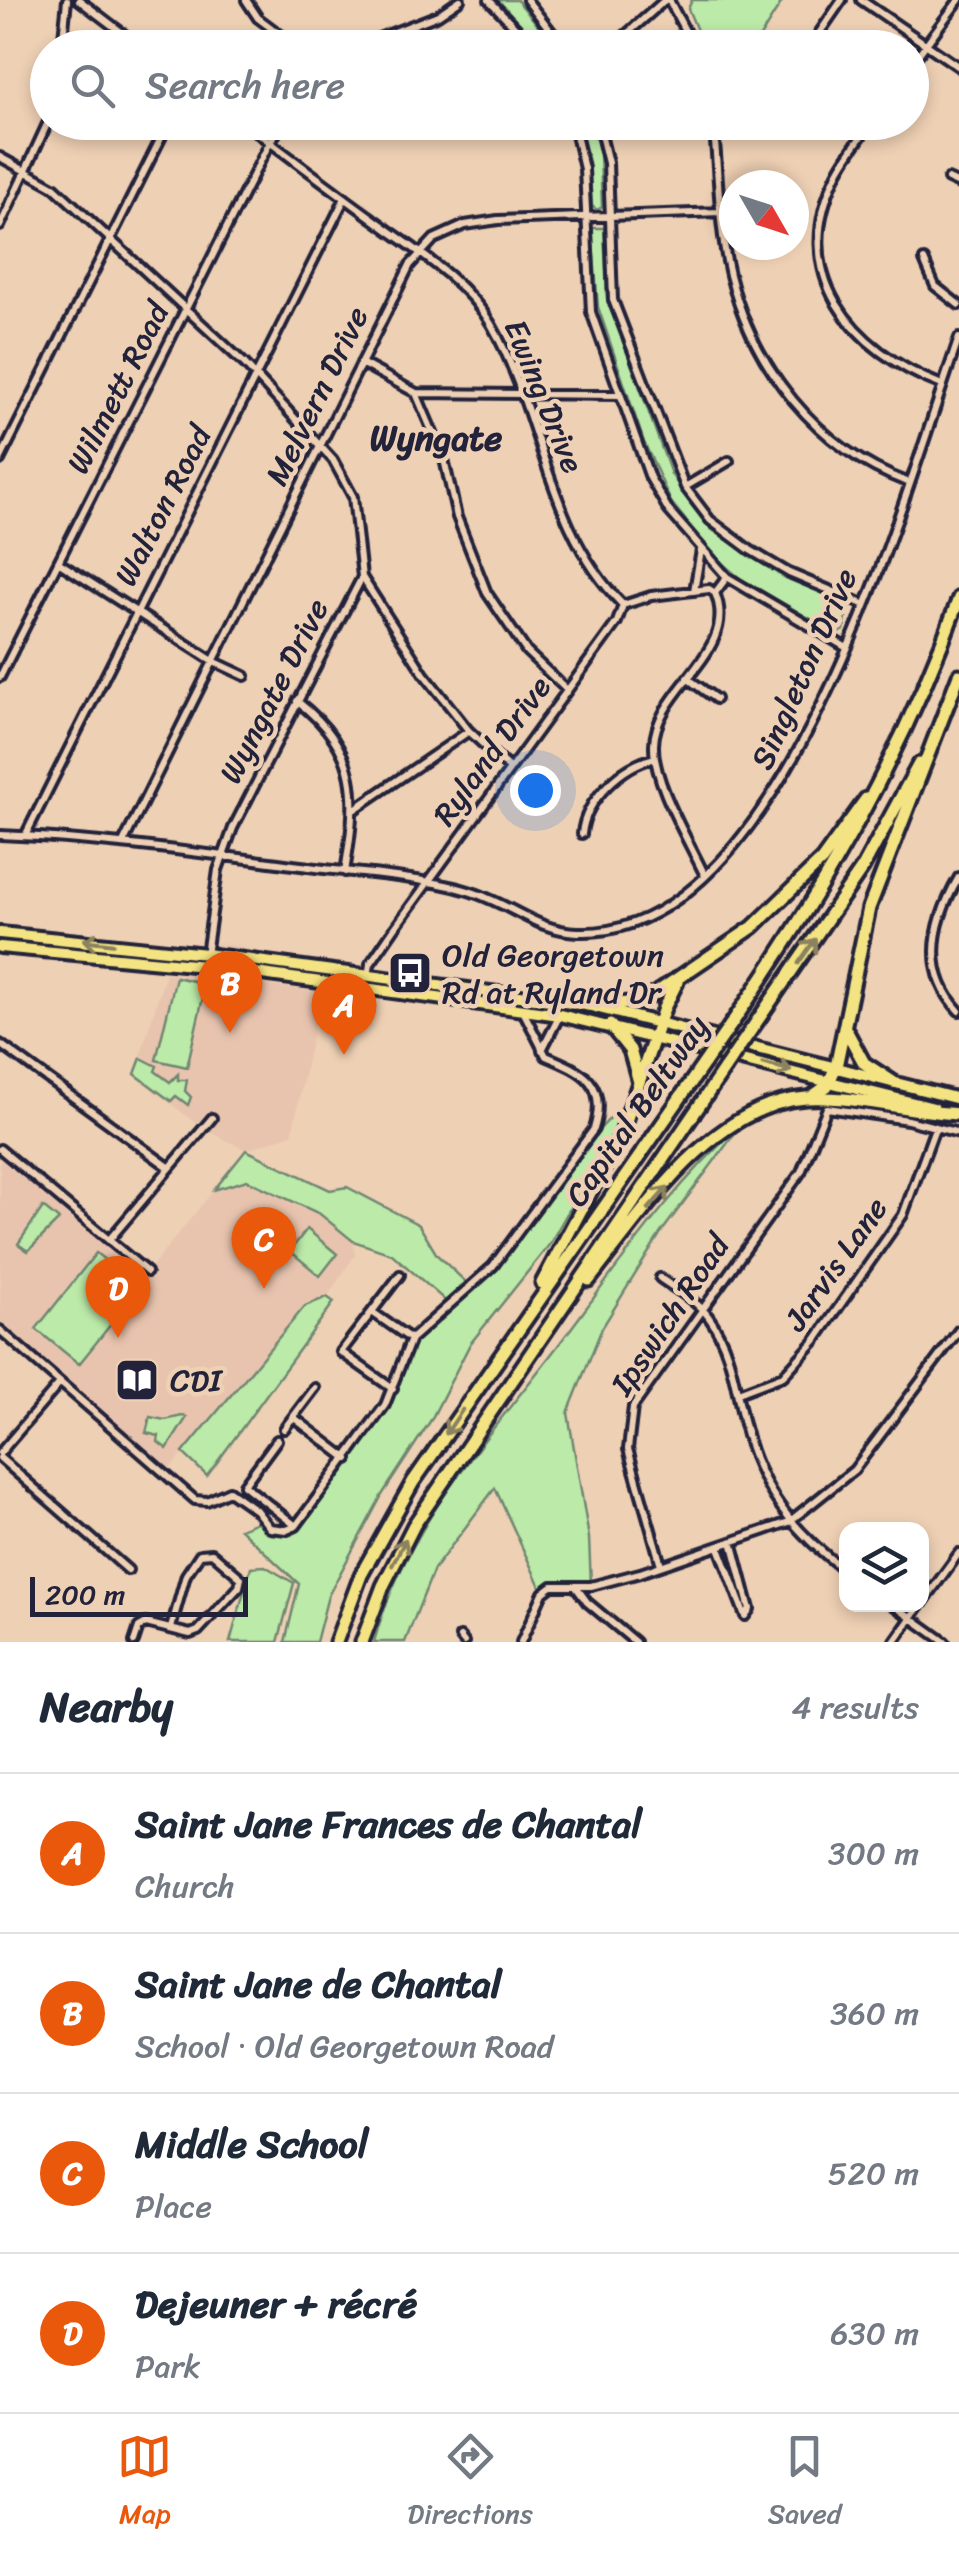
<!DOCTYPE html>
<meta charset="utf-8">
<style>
:root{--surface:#fff;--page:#f2f2f3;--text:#1f2937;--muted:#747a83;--line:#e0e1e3;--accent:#ea580c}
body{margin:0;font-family:Sriracha,sans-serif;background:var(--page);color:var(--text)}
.controls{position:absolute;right:30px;bottom:30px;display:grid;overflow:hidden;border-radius:20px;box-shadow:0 5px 15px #0003}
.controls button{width:90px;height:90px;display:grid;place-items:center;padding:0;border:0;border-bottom:2px solid var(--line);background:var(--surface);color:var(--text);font:50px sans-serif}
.compass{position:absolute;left:719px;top:170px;width:90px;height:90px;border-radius:50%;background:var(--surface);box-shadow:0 5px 15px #0003;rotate:129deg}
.scale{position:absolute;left:30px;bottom:25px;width:218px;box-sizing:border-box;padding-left:10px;border:5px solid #22223b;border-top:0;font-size:28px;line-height:35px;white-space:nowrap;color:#22223b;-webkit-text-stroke:8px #eed0b4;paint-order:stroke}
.you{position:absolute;left:535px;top:790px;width:35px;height:35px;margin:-25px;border:8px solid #fff;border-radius:50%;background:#1a73e8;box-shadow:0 0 0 15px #1a73e833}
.badge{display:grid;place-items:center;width:65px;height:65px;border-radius:50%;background:var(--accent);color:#fff;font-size:32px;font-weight:700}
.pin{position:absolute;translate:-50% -82px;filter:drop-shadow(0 2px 5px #0008)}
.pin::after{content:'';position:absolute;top:52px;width:35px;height:30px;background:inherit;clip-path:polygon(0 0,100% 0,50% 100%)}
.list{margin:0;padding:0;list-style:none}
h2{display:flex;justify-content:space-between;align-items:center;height:130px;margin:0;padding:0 40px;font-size:42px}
h2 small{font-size:32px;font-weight:400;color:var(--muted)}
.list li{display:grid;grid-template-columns:65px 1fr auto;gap:30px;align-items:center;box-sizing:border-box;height:160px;padding:0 40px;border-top:2px solid var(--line)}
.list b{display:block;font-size:38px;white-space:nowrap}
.list p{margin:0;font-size:32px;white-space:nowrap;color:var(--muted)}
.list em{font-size:32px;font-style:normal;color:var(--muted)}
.icon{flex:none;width:55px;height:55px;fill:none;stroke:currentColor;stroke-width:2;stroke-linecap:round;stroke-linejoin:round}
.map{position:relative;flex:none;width:959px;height:1642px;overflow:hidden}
.search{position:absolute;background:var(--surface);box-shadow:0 5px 15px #0003;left:30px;right:30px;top:30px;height:110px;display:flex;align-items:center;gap:25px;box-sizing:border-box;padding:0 35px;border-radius:55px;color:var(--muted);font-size:38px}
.sheet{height:770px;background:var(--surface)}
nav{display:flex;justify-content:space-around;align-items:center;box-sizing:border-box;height:140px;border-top:2px solid var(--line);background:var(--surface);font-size:28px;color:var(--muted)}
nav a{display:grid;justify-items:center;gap:5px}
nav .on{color:var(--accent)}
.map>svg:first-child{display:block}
</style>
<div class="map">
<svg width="959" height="1642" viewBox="0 0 959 1642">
<rect width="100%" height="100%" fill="#eed0b4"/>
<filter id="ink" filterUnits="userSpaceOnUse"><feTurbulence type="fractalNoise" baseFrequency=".01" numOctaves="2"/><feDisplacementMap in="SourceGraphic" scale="20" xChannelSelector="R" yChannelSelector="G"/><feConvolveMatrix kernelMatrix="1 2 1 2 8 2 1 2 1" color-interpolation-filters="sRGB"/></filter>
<g filter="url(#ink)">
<!-- built -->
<path fill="#e8c4ae" d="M166,973L321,992L292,1134L246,1150L202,1128L134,1075Z
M0,1158L143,1277L214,1190L247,1180L320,1214L353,1241L355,1255L327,1297L305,1306L169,1470L0,1324Z"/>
<!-- green -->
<path fill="#bceaa8" stroke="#6f8672" stroke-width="2.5" d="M498,0H517L556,47H542Z
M692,0H783L753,48L704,47L688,9Z
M579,123H592L600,155L602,207L597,210L592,206L589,162Z
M592,228H604L607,297L671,474L690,503L711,529L764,565L848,605L844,630L837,634L741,579L717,559L671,502L644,442L598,307Z
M176,977L206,984L187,1067L156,1060Z
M141,1058L157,1066L155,1071L170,1082L178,1074V1080H187L185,1091L191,1097L188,1105L176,1096L171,1101L135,1074Z
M633,1097L549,1245L470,1344L431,1420L382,1495L328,1596L316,1642H285L299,1584L240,1529L262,1520L277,1531L296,1525L385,1405L411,1339L448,1303L392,1254L353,1241L320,1214L247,1180L214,1190L246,1150L330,1190L347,1187L419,1225L437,1255L470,1286C533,1229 567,1152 633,1097Z
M741,1125L660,1234L602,1328L568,1413L589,1538L591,1586H552L543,1593L495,1488L434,1569L405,1642H374C405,1524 495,1430 566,1335C622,1261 671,1187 741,1125Z
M43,1207L59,1220L28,1251L18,1244Z
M307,1229L337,1254L320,1276L290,1251Z
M96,1253L140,1288L79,1364L36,1329Z
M327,1297L334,1302L207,1476L183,1453L305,1306Z
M182,1416L187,1417L167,1449L158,1442L159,1436L146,1433L150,1417L165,1420Z
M265,1566L294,1583L278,1642H230L251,1567Z"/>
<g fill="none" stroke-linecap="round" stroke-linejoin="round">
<defs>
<path id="minor" d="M79,0L142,48
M246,0L258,18L298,48
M489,0L535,48
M527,0L564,48
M669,0L694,48
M861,0L959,67
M62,48L67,0
M353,48L438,15L460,0
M611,48L665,0
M809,48L842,0
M912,63L959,0
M243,122C286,154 329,187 372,218C413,249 464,278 491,324C543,415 546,529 623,605
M573,122L584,169L591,312L650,478L669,511L727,577L847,648
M598,122L608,163L613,300L685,487L710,520L750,550L789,573L865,605
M713,122C719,173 718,226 730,275C753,367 817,449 907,482
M871,122C860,139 846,156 837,174C787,274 851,350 942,385
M0,157L54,187L245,364L333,460L353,497L362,577L233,828L218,870L206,955
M948,179L959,184
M0,226L48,122
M924,260L935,286L959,305
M361,363L416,393L620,395
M416,393L444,459L457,517L487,593L527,652L567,690
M0,460L169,122
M685,487L729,461
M58,562L213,661L245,676
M362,577L424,674L469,731L510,769
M694,591L701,550
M0,677L270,142L284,122
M687,678L716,699
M297,701C362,752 357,798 345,872
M355,809L469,731
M582,834C585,799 623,765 655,758
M0,835C101,839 200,853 301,866C343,872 387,874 429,882C447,885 470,890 487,898C519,911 542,931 578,932C786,940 904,492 959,338
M25,836L345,198
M124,841L410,265L434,239L465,225L498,220L721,212
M705,876C689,841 653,783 654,745C655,689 740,652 715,593L727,577
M959,877C934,920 921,970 959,1011
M368,977L370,964L394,929L617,622L623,605L651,596L709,589L715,593
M0,1044L170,1168
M542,1050L560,1015
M0,1149L147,1272
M109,1240L212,1118
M660,1278C675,1289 696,1300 708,1316C731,1347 735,1387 744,1424C760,1489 793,1532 846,1571
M372,1312L411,1339
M0,1330L195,1500L207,1501L229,1491L256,1510L270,1528L287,1530L296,1526L385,1405L411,1339L493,1266L594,1129C608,1083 584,1072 546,1056L523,1011
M393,1389L341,1352L400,1275
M738,1393L783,1376L815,1341L903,1215L935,1128
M293,1417L348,1459
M284,1429L315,1388
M277,1440L244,1485L296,1526
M0,1453L60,1383
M0,1458L128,1570
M720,1550L745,1616L750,1609L733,1545
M661,1565L628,1449L633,1407L801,1172L827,1108L908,1120L959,1133
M576,1587L587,1602L635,1642
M892,1604L945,1642
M922,1604L959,1553
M460,1637L464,1642
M134,1642L139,1627L146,1623L190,1634L198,1631L239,1587L241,1578L212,1553L200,1554L186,1575L171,1628
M521,1642L543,1593L552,1586H591L640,1573L789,1522L854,1470L959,1330
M894,1642L921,1604"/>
<path id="primary" d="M0,933L206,954L587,1005L959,1099
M0,947L204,966L560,1015L934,1108"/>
<path id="motorway" d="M587,1005L632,1003L653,995L753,927L822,860L866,799
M610,1025L630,1050L639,1082
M730,1026C824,890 903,754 959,598
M845,1028L864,1063L893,1082
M751,1030L863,867L919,764
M810,1098L827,1086L836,1067L869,908L959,675
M589,1280C644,1211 712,1105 806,1098C853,1095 911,1112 959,1114
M542,1283L622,1133L664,1008L677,982
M336,1642L361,1575L413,1482L705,1062
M362,1642L383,1586L414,1525L725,1068"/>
</defs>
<!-- minor casing -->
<use href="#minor" stroke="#22223b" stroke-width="14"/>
<!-- primary casing -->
<use href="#primary" stroke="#22223b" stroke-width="18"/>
<!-- motorway casing -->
<use href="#motorway" stroke="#22223b" stroke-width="19"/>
<!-- minor -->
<use href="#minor" stroke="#eed0b4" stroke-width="6"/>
<!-- primary -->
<use href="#primary" stroke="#f4e382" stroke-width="10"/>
<!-- motorway -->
<use href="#motorway" stroke="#f4e382" stroke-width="11"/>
<defs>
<path id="motorway-bridge" d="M705,1062L730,1026
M725,1068L751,1030"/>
</defs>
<!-- motorway-bridge casing -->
<use href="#motorway-bridge" stroke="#22223b" stroke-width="19" stroke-linecap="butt"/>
<!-- motorway-bridge -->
<use href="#motorway-bridge" stroke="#f4e382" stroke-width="11"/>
</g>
<!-- one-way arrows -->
<defs><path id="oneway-shaft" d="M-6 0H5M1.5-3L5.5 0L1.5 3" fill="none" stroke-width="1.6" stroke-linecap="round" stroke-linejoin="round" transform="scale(2.5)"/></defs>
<g stroke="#8b825e">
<use href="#oneway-shaft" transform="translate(98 942) rotate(-173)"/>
<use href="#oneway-shaft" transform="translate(807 951) rotate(-55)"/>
<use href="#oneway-shaft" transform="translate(777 1067) rotate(14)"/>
<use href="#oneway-shaft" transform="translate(658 1198) rotate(-49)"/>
<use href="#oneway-shaft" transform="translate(454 1422) rotate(124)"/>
<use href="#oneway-shaft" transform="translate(399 1552) rotate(-63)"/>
</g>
</g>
<!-- icons -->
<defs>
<symbol id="bus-square" viewBox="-11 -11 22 22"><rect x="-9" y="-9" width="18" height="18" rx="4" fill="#22223b" stroke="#eed0b4"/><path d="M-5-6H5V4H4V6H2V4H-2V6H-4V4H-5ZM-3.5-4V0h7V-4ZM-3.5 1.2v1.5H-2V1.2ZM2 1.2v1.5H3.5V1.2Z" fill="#fff"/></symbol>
<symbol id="library-square" viewBox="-11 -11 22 22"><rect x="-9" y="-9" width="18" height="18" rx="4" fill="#22223b" stroke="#eed0b4"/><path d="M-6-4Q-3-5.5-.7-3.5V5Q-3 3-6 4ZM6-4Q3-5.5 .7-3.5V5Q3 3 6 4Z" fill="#fff"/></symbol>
</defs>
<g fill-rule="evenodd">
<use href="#bus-square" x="385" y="948" width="50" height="50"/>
<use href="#library-square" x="112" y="1355" width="50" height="50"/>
</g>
<g text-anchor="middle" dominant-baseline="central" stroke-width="9" stroke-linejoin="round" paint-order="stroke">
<!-- street labels -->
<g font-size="32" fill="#22223b" stroke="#eed0b4">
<text transform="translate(118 388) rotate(-63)">Wilmett Road</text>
<text transform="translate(317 396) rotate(-64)">Melvern Drive</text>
<text transform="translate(544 396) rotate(68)">Ewing Drive</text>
<text transform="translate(163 506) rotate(-63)">Walton Road</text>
<text transform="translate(804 669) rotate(-66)">Singleton Drive</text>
<text transform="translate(274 691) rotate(-63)">Wyngate Drive</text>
<text transform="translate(492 751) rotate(-54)">Ryland Drive</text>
<text transform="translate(637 1111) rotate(-55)">Capital Beltway</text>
<text transform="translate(836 1264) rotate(-55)">Jarvis Lane</text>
<text transform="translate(670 1315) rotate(-56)">Ipswich Road</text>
</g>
<!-- poi labels -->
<g font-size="32" fill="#22223b" stroke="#eed0b4" text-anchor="start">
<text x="442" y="955">Old Georgetown<tspan x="442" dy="37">Rd at Ryland Dr</tspan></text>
<text x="170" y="1380">CDI</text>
</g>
<!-- neighbourhood labels -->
<g font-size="35" font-weight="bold" fill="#22223b" stroke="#eed0b4">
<text x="436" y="438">Wyngate</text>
</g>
</g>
</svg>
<div class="controls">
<button><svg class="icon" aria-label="layers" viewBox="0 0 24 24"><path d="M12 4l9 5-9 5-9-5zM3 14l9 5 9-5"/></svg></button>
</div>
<svg class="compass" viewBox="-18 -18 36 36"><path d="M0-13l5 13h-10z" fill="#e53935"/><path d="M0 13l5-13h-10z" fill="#747a83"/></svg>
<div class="scale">200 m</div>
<div class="you"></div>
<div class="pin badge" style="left:344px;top:1055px">A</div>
<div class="pin badge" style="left:230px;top:1033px">B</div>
<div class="pin badge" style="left:264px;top:1289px">C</div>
<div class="pin badge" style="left:118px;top:1338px">D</div>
<div class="search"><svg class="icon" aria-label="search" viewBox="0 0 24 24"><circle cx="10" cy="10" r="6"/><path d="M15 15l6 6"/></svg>Search here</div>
</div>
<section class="sheet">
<h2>Nearby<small>4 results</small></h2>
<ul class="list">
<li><span class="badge">A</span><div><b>Saint Jane Frances de Chantal</b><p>Church</p></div><em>300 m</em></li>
<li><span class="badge">B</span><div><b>Saint Jane de Chantal</b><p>School · Old Georgetown Road</p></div><em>360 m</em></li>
<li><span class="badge">C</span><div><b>Middle School</b><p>Place</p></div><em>520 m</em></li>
<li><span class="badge">D</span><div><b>Dejeuner + récré</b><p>Park</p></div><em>630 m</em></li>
</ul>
</section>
<nav>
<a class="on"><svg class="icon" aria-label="map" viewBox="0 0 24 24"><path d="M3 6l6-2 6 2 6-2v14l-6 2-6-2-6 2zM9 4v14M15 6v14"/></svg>Map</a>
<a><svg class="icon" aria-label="directions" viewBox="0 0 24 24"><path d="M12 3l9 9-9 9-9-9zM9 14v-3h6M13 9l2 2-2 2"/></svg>Directions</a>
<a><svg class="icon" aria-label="saved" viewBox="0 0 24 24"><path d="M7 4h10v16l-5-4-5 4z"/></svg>Saved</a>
</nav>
